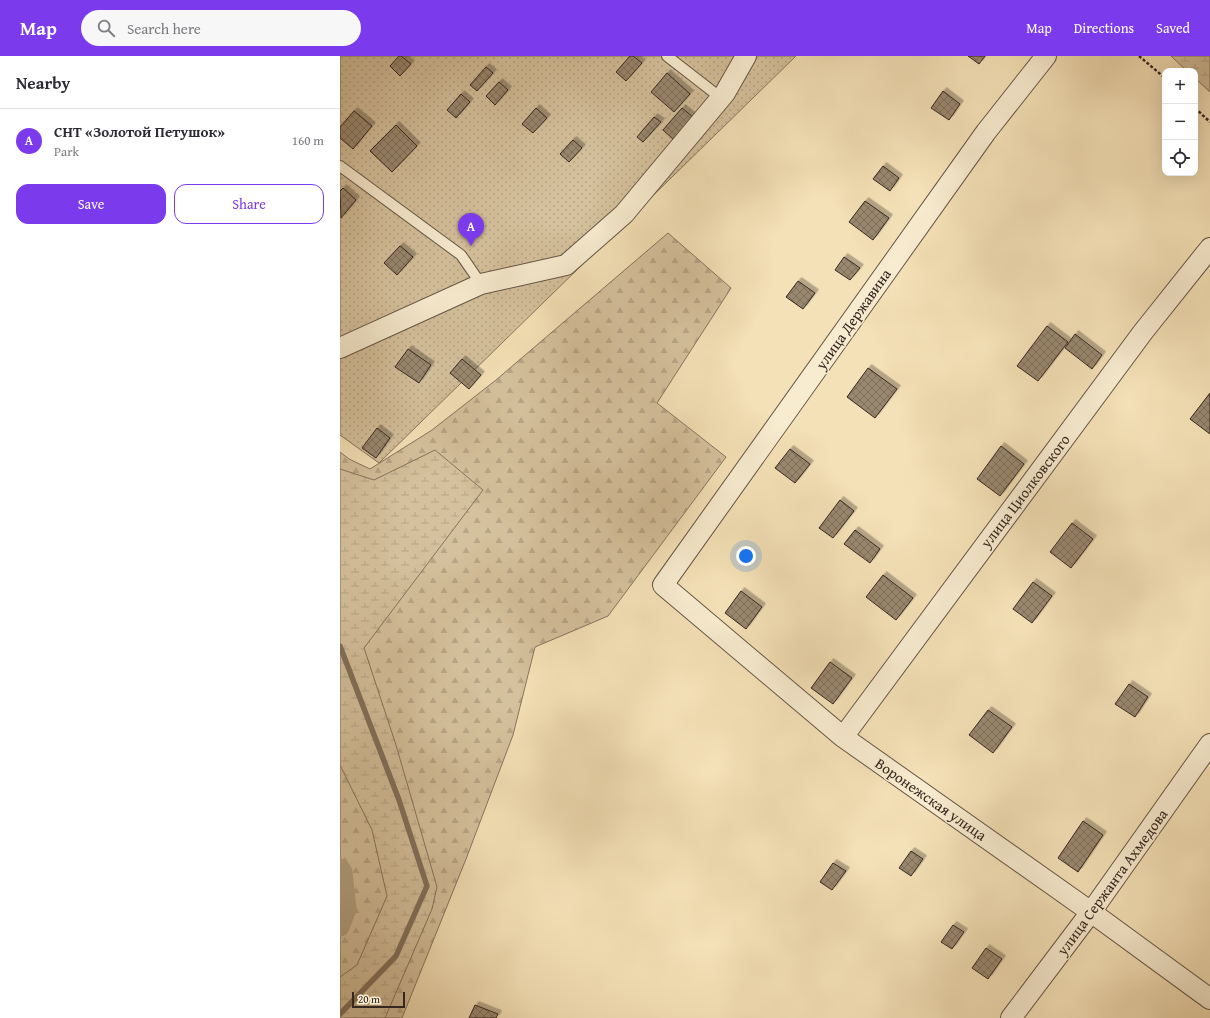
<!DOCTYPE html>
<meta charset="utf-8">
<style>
:root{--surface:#fff;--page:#f7f7f7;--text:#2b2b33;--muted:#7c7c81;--line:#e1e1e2;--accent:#7c3aed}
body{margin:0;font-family:"Gentium Book Plus",serif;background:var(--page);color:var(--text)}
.controls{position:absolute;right:12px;top:12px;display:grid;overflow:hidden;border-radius:8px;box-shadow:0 4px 16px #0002}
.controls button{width:36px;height:36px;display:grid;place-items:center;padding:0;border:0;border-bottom:1px solid var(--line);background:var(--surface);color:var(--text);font:20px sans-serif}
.scale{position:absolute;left:12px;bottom:10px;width:53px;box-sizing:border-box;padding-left:4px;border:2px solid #362720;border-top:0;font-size:11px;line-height:14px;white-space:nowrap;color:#362720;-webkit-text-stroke:3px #f8ecd0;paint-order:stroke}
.you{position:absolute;left:406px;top:500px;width:14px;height:14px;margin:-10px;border:3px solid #fff;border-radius:50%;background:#1a73e8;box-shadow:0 0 0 6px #1a73e833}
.badge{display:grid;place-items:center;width:26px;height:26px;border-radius:50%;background:var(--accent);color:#fff;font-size:13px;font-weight:700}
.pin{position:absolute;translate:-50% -33px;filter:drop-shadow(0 1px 2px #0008)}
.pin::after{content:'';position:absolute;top:21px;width:14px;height:12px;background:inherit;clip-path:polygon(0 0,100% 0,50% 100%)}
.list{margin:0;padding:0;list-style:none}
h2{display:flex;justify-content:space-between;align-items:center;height:52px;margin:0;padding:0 16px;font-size:17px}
h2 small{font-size:13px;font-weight:400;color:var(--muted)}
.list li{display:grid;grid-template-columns:26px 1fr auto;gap:12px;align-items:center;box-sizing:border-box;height:64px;padding:0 16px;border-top:1px solid var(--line)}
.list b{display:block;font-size:15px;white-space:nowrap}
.list p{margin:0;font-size:13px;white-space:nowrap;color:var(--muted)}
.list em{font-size:13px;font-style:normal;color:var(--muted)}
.actions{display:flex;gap:8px;padding:12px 16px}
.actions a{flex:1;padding:9px 0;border:1px solid var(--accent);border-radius:12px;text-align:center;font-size:14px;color:var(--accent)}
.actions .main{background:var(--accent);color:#fff}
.icon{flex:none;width:22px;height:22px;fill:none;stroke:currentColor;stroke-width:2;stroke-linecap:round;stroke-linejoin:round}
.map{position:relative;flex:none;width:870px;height:962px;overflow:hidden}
header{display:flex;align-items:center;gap:24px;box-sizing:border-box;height:56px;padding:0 20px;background:var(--accent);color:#fff}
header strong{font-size:19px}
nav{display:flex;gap:22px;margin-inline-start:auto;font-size:14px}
.search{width:280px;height:36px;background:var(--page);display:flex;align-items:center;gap:10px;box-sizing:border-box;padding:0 14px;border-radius:22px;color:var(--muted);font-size:15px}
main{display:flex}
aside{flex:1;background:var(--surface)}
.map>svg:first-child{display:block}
</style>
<header>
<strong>Map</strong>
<div class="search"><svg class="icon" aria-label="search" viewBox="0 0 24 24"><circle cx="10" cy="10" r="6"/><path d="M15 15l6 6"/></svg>Search here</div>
<nav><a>Map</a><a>Directions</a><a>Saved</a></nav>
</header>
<main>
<aside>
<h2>Nearby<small></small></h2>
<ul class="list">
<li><span class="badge">A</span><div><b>СНТ «Золотой Петушок»</b><p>Park</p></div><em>160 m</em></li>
</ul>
<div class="actions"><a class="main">Save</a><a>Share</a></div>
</aside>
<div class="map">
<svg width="870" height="962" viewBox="0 0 870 962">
<defs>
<pattern id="green-dots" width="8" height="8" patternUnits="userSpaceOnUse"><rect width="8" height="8" fill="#d5c19d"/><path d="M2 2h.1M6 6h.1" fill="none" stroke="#b7a687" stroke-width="1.8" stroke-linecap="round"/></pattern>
<pattern id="forest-firs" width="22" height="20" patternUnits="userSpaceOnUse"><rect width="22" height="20" fill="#d5c19d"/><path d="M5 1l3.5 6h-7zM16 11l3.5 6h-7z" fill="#b7a687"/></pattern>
<pattern id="wetland-marsh" width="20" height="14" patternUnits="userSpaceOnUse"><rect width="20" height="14" fill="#d5c19d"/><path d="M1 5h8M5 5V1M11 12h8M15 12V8" fill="none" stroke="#b7a687"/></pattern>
<pattern id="building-cross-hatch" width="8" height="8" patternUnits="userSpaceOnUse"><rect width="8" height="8" fill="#99886f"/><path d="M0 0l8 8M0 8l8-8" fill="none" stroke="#7e6f5b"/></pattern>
<filter id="shadow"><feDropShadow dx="3.5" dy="-3.5" stdDeviation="0" flood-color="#0004"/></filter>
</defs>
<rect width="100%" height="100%" fill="#f5e1b7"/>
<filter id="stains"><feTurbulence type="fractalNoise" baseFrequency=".005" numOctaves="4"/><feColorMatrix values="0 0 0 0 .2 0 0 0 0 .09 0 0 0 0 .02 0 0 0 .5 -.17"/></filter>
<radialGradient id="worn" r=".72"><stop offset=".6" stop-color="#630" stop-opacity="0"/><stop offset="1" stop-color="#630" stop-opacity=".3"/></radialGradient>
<!-- green -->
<path fill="url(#green-dots)" stroke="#86745e" d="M0,0H456L39,407L0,379Z"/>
<!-- forest -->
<path fill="url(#forest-firs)" stroke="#86745e" d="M328,177L391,232L317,347L386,401L268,560L195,591L173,679L126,803L62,962H0V396L9,403L30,413L92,374L156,324Z"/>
<!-- wetland -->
<path fill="url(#wetland-marsh)" stroke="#86745e" d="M831,0H870V36L855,22V15H847Z
M95,394L143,434L24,592L56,689L97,831L92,853L45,962H0V921L17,909L47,840L32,774L0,709V413L34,424Z"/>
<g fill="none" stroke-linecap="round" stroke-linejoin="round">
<!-- stream -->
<path stroke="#82715c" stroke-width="5.5" d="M0,590L59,744L87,830L56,900L0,958"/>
<!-- canal -->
<path stroke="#b4a284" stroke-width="19" d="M0,812L3,816L7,853L0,871"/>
</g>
<!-- building -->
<path fill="url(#building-cross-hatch)" stroke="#362720" filter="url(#shadow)" d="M59,0H61L71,8L60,20L50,10Z
M290,0H293L302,7L286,25L276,16Z
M628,0H645L639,8Z
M146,11L153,17L137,35L130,29Z
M327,17L350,38L334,56L311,36Z
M159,26L168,34L155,49L146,40Z
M603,35L620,48L609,64L591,52Z
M121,38L130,46L116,62L107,54Z
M196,52L207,62L193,77L182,68Z
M342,52L353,61L333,83L323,74Z
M14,55L32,70L13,93L0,82V71Z
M314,61L321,66L303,86L297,81Z
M56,69L77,90L52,116L30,95Z
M233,84L242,92L229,106L220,98Z
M543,110L559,122L550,135L533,123Z
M3,132L16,144L1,162L0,135Z
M525,145L549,162L533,184L509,166Z
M60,190L73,201L57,219L44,207Z
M504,201L520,212L510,224L495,214Z
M458,225L475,237L463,253L446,241Z
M707,270L728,286L698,325L677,310Z
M735,278L762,299L752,313L725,292Z
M68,293L91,309L79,327L55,311Z
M122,303L141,319L129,333L110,317Z
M528,312L557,333L535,362L507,341Z
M870,337V378L850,363Z
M37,372L50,382L36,402L22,392Z
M661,390L684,408L660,440L637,423Z
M450,393L470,408L455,427L435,412Z
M500,444L514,455L493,482L479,472Z
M732,467L753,483L731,512L710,496Z
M515,474L540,493L530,507L504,488Z
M543,519L573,542L556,564L526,541Z
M693,526L712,540L692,567L673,553Z
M401,535L422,551L406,573L385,557Z
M490,606L512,622L493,648L471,632Z
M789,628L808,641L795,661L775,648Z
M648,654L672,671L653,697L629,679Z
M743,765L763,779L738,816L718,802Z
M571,795L583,803L571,820L559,812Z
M493,807L506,815L492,834L480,826Z
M613,869L624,876L612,893L601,886Z
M646,892L662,903L648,923L632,912Z
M135,949L158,958L156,962H129Z"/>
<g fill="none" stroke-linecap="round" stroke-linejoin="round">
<defs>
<path id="lane" d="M327,0L381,42
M0,110L121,199L141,228"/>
<path id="street" d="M706,0L646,76L323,529L503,681L751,856L870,943
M0,292L141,228L226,209L284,158L385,37L406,0
M503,681L803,276L870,192
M671,962L751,856L870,688"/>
</defs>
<!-- lane casing -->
<use href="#lane" stroke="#665646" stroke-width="12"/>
<!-- street casing -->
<use href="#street" stroke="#665646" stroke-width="22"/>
<!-- path -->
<path stroke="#362720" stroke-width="2.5" stroke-dasharray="3 2" stroke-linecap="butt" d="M799,0L825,22
M855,52L870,66"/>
<!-- lane -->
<use href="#lane" stroke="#f8ecd0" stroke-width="10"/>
<!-- street -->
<use href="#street" stroke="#f8ecd0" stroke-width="20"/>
</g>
<g text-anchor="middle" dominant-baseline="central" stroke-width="3" stroke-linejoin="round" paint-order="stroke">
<!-- street labels -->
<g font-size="15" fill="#362720" stroke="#f8ecd0">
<text transform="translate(513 263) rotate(-55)">улица Державина</text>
<text transform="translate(685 435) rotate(-53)">улица Циолковского</text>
<text transform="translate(591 743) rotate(35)">Воронежская улица</text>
<text transform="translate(772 826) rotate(-54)">улица Сержанта Ахмедова</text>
</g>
</g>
<rect width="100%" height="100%" filter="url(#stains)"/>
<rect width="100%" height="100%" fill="url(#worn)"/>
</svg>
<div class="controls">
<button>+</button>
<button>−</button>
<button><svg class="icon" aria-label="locate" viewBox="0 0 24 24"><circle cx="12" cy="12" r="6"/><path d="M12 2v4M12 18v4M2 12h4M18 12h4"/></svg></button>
</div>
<div class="scale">20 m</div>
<div class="you"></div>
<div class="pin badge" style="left:131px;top:190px">A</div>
</div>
</main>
